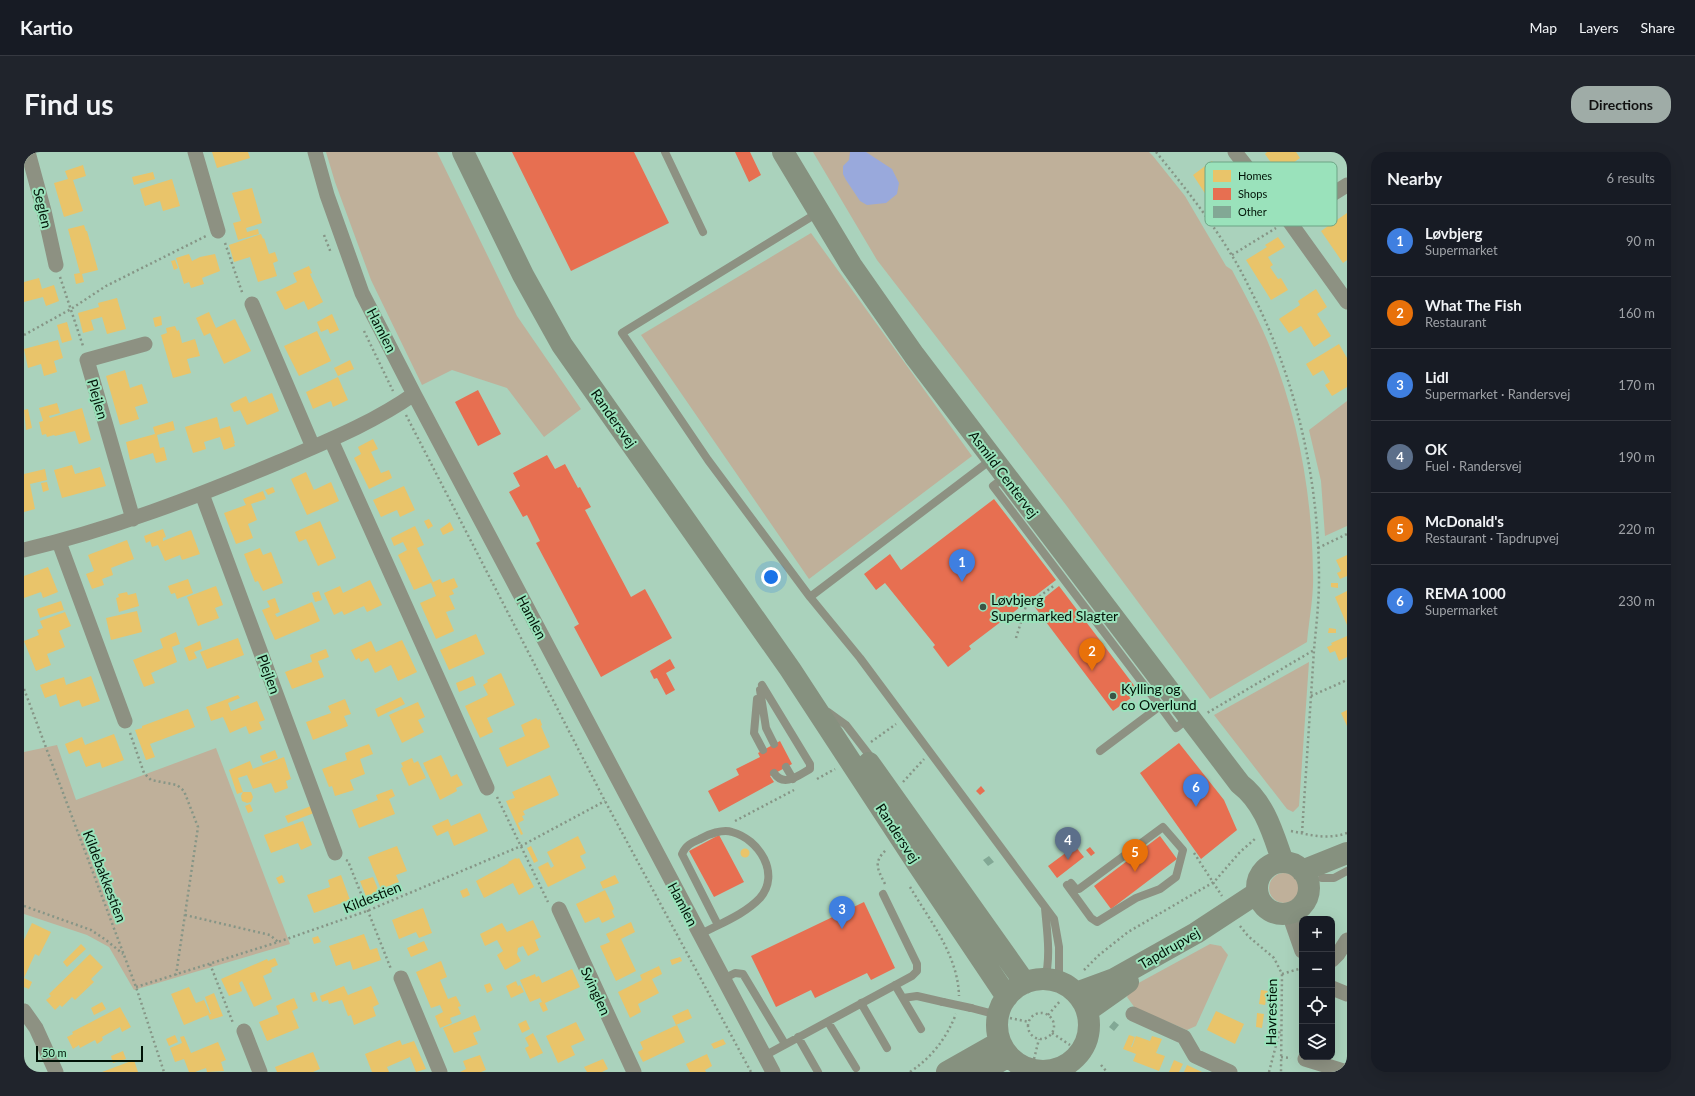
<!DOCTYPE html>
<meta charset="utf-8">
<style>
:root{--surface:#171b24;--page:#20242c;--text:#f1f3f6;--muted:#9ea1a6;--line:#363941;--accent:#9faca7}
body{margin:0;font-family:Lato,sans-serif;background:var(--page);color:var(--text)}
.controls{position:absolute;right:12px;bottom:12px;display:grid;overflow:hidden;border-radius:8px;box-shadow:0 4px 16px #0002}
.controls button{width:36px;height:36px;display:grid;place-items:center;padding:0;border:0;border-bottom:1px solid var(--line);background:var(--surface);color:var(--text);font:20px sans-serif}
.scale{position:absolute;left:12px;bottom:10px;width:107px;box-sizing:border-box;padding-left:4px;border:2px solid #001206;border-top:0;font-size:11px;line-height:14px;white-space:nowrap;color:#001206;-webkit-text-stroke:3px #9ae2bb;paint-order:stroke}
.you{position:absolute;left:747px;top:425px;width:14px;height:14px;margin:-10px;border:3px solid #fff;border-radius:50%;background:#1a73e8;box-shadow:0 0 0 6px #1a73e833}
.badge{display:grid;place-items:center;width:26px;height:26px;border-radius:50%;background:var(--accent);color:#fff;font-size:13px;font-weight:700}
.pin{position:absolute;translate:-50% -33px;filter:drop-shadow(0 1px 2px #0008)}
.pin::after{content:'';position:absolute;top:21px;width:14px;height:12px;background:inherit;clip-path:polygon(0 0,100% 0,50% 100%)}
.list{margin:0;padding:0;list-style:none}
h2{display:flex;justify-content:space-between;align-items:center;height:52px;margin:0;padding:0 16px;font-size:17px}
h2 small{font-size:13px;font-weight:400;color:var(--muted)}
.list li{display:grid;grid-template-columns:26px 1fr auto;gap:12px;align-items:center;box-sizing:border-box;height:72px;padding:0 16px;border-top:1px solid var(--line)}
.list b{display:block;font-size:15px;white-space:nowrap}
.list p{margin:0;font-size:13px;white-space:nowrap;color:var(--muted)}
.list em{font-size:13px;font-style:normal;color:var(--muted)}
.icon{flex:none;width:22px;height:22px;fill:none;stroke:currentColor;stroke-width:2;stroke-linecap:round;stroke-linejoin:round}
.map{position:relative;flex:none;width:1323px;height:920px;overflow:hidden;border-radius:16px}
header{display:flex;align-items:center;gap:24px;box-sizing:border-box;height:56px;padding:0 20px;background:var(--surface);border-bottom:1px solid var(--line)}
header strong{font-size:19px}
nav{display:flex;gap:22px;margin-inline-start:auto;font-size:14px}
.intro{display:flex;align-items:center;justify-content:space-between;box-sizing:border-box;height:96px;padding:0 24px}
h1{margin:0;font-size:28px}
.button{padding:10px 18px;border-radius:16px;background:var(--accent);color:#111;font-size:14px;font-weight:700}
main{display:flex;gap:24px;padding:0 24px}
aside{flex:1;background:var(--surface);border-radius:16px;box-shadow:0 4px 16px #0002}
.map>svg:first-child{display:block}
</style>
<header>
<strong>Kartio</strong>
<nav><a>Map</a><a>Layers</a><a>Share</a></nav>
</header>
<div class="intro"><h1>Find us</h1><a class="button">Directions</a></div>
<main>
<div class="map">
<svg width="1323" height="920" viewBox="0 0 1323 920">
<rect width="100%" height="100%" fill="#aad2bc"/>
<!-- green -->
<path fill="#bfb09a" d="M302,0H413L493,164L557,257L520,285L483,236L428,218L398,233L347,128L311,30Z
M789,0H1125L1129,4L1161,44L1202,114L1208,118C1220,141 1233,164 1243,188C1274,263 1288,340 1289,421C1290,444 1285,467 1283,490L1186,547L1042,353L853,108Z
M787,81L948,304L785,427L617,183Z
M1323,249V374L1301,384L1297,329L1285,278Z
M1285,510L1275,654L1269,660L1263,657L1190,563Z
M33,593L52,648L192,596L266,792L110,838L85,795L63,783L0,762V600Z
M1245 736a15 15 0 1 1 30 0a15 15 0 1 1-30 0Z
M1186,792L1197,794L1204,803L1172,874L1163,878L1111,856L1103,845L1109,834Z"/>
<!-- water -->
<path fill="#99a9dc" d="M826,0H842L868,17L875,31L873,42L862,51L843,53L836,49L822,28L819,22V14L825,8Z"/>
<!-- homes -->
<path fill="#e9c46a" d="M188,0H224L226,6L193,16Z
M1243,0H1272L1276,6L1259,18L1254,12L1250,15L1241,2Z
M1188,9L1203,32L1207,30L1214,40L1219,37L1229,51L1210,63L1200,49L1197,51L1191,41L1184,46L1169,23Z
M59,13L62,24L49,28L59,59L40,65L30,31L44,27L41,19Z
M129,20L131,27L110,33L108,25Z
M148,27L156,54L139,59L136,49L121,54L116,37Z
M228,36L238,71L222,76L223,80L234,77L235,82L214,88L209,71L217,69L208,41Z
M1323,61V108L1319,111L1297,79Z
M60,73L62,79H63L74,118L58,122L60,130L52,132L50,122L56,121L44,77Z
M237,82L239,87L240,86L245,102L251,100L254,109L249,111L253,124L234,130L226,105L210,110L205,93Z
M1254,85L1261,95L1244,105L1249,113L1246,115L1254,127L1257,126L1264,138L1247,148L1222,108L1243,95L1241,93Z
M165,102L168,109L176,105L191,102L196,119L178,126L180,132L167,136L165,130L160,132L152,106Z
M151,108L154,116L150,118L147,109Z
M285,114L288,121L286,122L299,150L284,158L280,149L261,158L252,140L273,130L269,121Z
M15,126L18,137L30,133L35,149L22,154L19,145L0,150V130Z
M1292,137L1303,155L1293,162L1307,184L1290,195L1277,174L1265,181L1255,167L1276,153L1274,149Z
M93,146L102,177L83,182L78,165L67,168L70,178L59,181L54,161L75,155L74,151Z
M185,160L192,176L211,167L227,199L200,212L186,181L180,184L172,166Z
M308,162L315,178L306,182L304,177L297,180L293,170Z
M137,164L138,173L131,175L129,166Z
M43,170L48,188L38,191L33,173Z
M151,174L153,179L155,178L158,191L171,187L176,204L163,207L167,221L149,226L137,183L143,181L142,176Z
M293,179L307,209L275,224L260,194Z
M34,188L39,206L30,209L33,220L20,224L17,212L4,216L0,197Z
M1315,192L1323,206V235L1308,244L1301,233L1306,230L1299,218L1289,224L1282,212Z
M326,208L330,217L314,224L310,216Z
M101,218L106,236L118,232L124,251L111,255L115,267L96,273L82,224Z
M314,225L324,248L309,255L307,249L289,257L282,240Z
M248,241L255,259L223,273L216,258L210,260L206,252L222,244L225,251Z
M33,251L36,261L25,264L26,266L58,256L67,288L55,292L51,279L31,284L30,283L23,285L22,282L18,283L15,270L19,269L15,256Z
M4,257L8,276L2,278L0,258Z
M193,265L196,277L206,274L211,291H210L211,294L200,298L196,285L180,290L182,297L169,301L161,275Z
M149,269L151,278L133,283L136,296L140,295L143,308L132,311L129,301L106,308L102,290L131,282L129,275Z
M349,287L354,297L347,300L357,321L365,318L368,326L345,337L330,306L337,302L334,295Z
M48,313L51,322L76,315L82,334L38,346L30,318Z
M21,317L23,328L6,332L11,357L0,360V322Z
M282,320L290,338L307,330L315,349L283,363L267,327Z
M23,330L25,338L19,340L17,331Z
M380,334L391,358L376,365L373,358L357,365L349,348Z
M249,335L251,340L244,343L241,338Z
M239,339L242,347L227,352L233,368L224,372L229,386L212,392L200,361L222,353L219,347Z
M405,367L409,374L404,377L400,369Z
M296,369L312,406L294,414L282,387L275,390L271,380Z
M426,370L430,378L419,383L416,377Z
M391,374L400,393L393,396L409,430L390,438L374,403L383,398L379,390L370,394L367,386Z
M139,377L142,385L139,386V389L167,378L176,402L158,408L156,403L141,409L134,393L128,395L126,389L122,391L120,384Z
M103,388L110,407L87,416L89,423L78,427L80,433L68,437L62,422L70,419L64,403Z
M236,396L239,403L247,400L259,431L239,439L234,429L231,430L220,402Z
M1323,403V424L1316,427L1313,421L1317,419L1312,408Z
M24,415L34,440L19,446L17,440L0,446V424Z
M430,426L434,435L428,438L430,442L425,444L431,457L422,460L430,479L412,487L396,451L412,444L407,431L416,427L418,431Z
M164,427L169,441L153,447L151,441L147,442L144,434Z
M346,428L358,453L343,460L340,454L320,463L318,459L310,463L300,441L316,434L319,441Z
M1307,431H1314V436L1307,435Z
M192,434L199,453L191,456L195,466L174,474L163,445Z
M295,439L298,448L291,450L288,441Z
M1323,439V473L1311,445Z
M103,440L104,443L112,441L115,454L95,460L92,446L95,445L94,442Z
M251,446L256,460L251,462L253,465L288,450L296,469L251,488L238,458L246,455L243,449Z
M37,449L40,458L16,466L13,457Z
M113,459L118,480L87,488L82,466Z
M41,460L47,474L35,479L41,495L23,502L27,513L12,519L0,489L15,483L13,478L19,476L16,469Z
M1305,476L1312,477V481H1304Z
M152,480L156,492L148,495L153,510L127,521L131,531L120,535L109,508L139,496L136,487Z
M452,482L461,502L425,518L416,498Z
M1323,484V505L1315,509L1311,499L1306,501L1303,495L1308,493L1307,491Z
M214,486L220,503L183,517L176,500Z
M378,488L393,520L374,529L367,513L351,521L344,506L337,510L335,506L332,508L327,498L347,489L352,500Z
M176,489L178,497L170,500L173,506L165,509L160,496Z
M302,497L305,505L294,509L300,525L268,537L261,520L288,510L286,503Z
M477,521L491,553L463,566L469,580L456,586L441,554L464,543L459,533L464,530L463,528Z
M67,524L76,549L58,555L55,548L36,555L32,542L21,546L16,533L40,525L42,533Z
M449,524L452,533L435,540L432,531Z
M214,543L216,546L204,551L207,559L233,549L241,568L235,570L238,577L225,582L222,574L206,581L199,565L187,569L182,555Z
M377,545L381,552L354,565L351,557Z
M321,547L327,562L320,564L324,574L289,588L282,570L307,561L304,554Z
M394,550L401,565L394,568L400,580L378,591L365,563Z
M164,557L171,575L126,592L131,605L122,608L111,578L118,576V574Z
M1323,558V574L1317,561Z
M512,566L514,568L516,567L518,573L517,574L526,595L483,615L475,596L501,584L497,573Z
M90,582L100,608L78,616L76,610L62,615L55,598L45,602L41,592L58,585L61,593Z
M345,592L349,602L336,607L341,622L326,628L330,638L311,644L308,634L305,635L298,617L323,608L321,601Z
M251,598L254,606L239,611L236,604Z
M417,603L427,625L433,622L439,633L432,636L433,639L416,648L399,611Z
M260,605L267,627L262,629L264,636L251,641L247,631L229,637L223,623L214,626L219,640H227L229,645L227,650L223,651L218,649L217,644L219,640L213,642L205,618L226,609L229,617Z
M388,606L390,611L394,609L402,626L385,634L377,616L379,615L377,611Z
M526,623L535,643L499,659L501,663L498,664L500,668L494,671L499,682L497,683L482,649L491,646L488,640Z
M368,637L371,644L365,647L371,662L335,676L328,658L354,648L352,643Z
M226,652L229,659L224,661L221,654Z
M287,654L290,661L264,671L261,664Z
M456,661L464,679L430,694L424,679L413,684L408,674L424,667L427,674Z
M279,669L288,693L277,698L274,691L247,701L240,683Z
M554,684L562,701L556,704L562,716L524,735L514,715L524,710L527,716L530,714L523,700Z
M373,694L383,719L372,723L375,730L357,737L344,705Z
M507,694L514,709L510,711L503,696Z
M716.5 701a4.5 4.5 0 1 1 9 0a4.5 4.5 0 1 1-9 0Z
M492,706L493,707L495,706L510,735L495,743L489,731L460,746L452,729L485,711L484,710Z
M258,723L261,730L255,732L252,726Z
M317,723L326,748L290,761L283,743L306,735L304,728Z
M591,723L595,731L579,737L576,730Z
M349,725L356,742L343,747L336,729Z
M443,736L446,743L439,746L436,739Z
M581,738L590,757L588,759L591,765L578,771L575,765L561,771L552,752Z
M399,756L408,781L395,786L392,780L375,787L368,768Z
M509,768L517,785L511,788L515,798L504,804L499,794L494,796L493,802L497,809L481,818L473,803L479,799L473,788L461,794L456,782L478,771L483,780Z
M607,770L611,780L597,787L612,819L592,829L576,794L586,790L582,782Z
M8,771L27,780L15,804L11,802L0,826V788Z
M340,782L346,798L353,796L357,808L329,818L326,809L312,814L305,794Z
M294,784L297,790L290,792L288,786Z
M400,789L404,798L387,805L383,796Z
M57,792L62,797L43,815L39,810Z
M66,802L79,815L67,827L70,830L51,848L48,845L38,855L36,853L31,858L22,848L27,844L25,842Z
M656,805L658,809L648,813L646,808Z
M251,806L254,813L247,816L248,820L239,824L248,847L230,855L218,829L215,831L218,839L205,844L197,827L243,807L244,809Z
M417,809L423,825L416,828L424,847L432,844L437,854L434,855L437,862L426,866L428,871L416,876L411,864L419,860L416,853L407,856L392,820Z
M635,814L638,822L628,827L635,841L614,852L617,860L606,866L594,840L618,828L616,823Z
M548,817L556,835L521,851L524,858L519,860L515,851L518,850L516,846L506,850L496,828L511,822L512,825L515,824L518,831Z
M0,826L8,830L5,837L0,835Z
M492,829L494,834L496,833L500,840L487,846L482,834Z
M466,831L469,838L463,841L460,833Z
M320,834L324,843L347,834L355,852L349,855L352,864L330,873L327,863L324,864L318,848L305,852L304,848L298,850L296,844Z
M165,835L172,851L180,848L186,862H187L181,845L190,841L199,864L186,868L184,863L160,873L147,842Z
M1237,838L1244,839L1241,853L1235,852Z
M291,840L294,848L289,850L286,841Z
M270,846L274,856L268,859L275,876L243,889L235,870L255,862L252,854Z
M78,850L82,857L70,863L67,856Z
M96,855L107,875L98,880L96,875L78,885L79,888L73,892L71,888L56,896L55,893L49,897L43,885L49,882L48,880Z
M664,857L668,866L652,873L648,864Z
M1192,859L1220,872L1211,892L1183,878Z
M1233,861L1240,862L1238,876L1232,875Z
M451,863L457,878L449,881L454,892L430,901L419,876Z
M502,868L506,877L498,881L494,872Z
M552,870L561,888L547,894L551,903L534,911L522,884Z
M653,873L661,890L619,910L614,900L619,897L616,890Z
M509,881L519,901L506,907L501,896L505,894L501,886Z
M151,883L154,890L145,894L142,887Z
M1105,883L1111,885L1107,895H1108L1112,884L1126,889L1128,884L1138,887L1132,901L1141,904L1135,919L1109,909L1112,902L1099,897Z
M160,884L167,901L194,890L202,908L197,910L200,919L183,920L182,916L171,920H165L160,907L151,910L146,896L158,891L156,885Z
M699,887L702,892L690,897L687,892Z
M376,888L378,893L390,889L402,917L392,920L386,905L363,915L365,920H348L341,902Z
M99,899L102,907L89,911L87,904Z
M289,900L296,917L289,920H253L251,915Z
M683,902L688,914L681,918L682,920H666L662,912Z
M456,903L462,918L457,920H436L442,917L439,909Z
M579,907L584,917L578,920H563L560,915Z
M110,908L114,920H78Z
M1150,908L1159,912L1155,920H1145Z
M1163,913L1178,920H1160Z"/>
<!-- shops -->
<path fill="#e76f51" d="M488,0H610L645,71L547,119Z
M711,0H726L737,23L725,30Z
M454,238L477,282L454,294L431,250Z
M523,303L531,317L541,312L554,336L556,335L567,355L561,358L607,445L621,437L648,486L577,525L550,475L555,472L512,391L516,389L503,363L499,365L485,340L496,334L489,321Z
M970,347L1032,428L945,494L947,497L924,515L909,495L911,493L861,431L852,438L840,422L866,402L877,418Z
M1035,434L1115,540L1089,559L1010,454Z
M646,507L651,516L642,521L651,538L642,543L633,526L630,527L626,519Z
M756,589L768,612L746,624L750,630L695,660L684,639L715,623L712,617L736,605L734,601Z
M1155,591L1200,648L1213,678L1177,707L1116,621Z
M957,634L961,639L956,643L952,639Z
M695,683L720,730L690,745L665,699Z
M1136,684L1153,707L1087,757L1070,734Z
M1051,694L1060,705L1033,726L1024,714Z
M1066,695L1071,701L1067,704L1062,698Z
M840,750L871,816L847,828L843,821L791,846L787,838L752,855L727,804Z"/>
<!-- building -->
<path fill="#82a895" d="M965,704L970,710L964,714L959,708Z
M1090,869L1095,873L1090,879L1085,875Z"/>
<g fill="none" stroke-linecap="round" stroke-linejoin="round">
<!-- path -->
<path stroke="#869586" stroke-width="2.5" stroke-dasharray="2 3" stroke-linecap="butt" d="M1132,0C1159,33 1185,66 1207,102C1214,113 1220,125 1226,137C1272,226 1295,327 1295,428C1295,451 1292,475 1290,498L1183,561
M300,83L307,101
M201,91L219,143
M1208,103L1252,76
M36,125L59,194
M340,179L369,239
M0,183L47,157L82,134L182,84
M382,263L581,649L727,920
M1294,396L1323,382
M992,486L1002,454L1031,433
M0,537L112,835L140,920
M1287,544L1323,528
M106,581L120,621L127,628L153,633L160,639L174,675L152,823
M847,590L872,572
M793,627L811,617
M879,630L900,607
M473,645L524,750
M711,669L770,638
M1267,679C1286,683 1303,688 1323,681
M1278,681L1290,498
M1170,701L1198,744
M322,708L324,709L367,817
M861,732C853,716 849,710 863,697
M886,735C906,769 934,803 935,844
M0,754L67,778L82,788L99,802
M161,763L246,783L254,790
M1216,774L1224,784L1250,806L1258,822L1257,920
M186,812L209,871
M1060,818L1075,803L1104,780L1190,730L1216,700L1232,686
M1258,822L1278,816
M112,835L254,790L343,759L497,694L581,649
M1004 874a13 13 0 1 1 26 0a13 13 0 1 1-26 0Z
M1024,863L1037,848
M986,866L1005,870
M1028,881L1046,893
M1257,905L1267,906
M1010,907L1015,887
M1077,913L1083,920
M886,920C908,905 922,887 932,862
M1245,920L1256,878"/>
<!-- lane -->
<path stroke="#8d9182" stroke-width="8" d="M641,0L679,80
M968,307L786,445L836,506L1030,767L1035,795V830
M982,324L969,334L1136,554L1152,576L1165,566
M786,445L684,308L598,181L795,60
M738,533L786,612V617C775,623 760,636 750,621
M736,538L742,576L750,592
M733,547L730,581L739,598
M804,560L822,573L849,608
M1076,599L1136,554
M762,615L769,627
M1298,726H1310L1323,719
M1043,733L1067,766L1073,770L1112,746L1136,737L1152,725L1159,698L1139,675L1055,737H1052L1047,731
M675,783C695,772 720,763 736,746C757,722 735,687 708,680C699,677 684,682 676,687C667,691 662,693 658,702L694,773
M699,827L711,821L719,822L761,892
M1021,827C1027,804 1023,779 1021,756
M871,833L897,877
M879,846L893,844L919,850
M837,851L863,896
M947,856L974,863
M804,870L832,916
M774,885L794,920
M740,904L888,824L893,819V812L859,742"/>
<!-- street -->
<path stroke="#8d9182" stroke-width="15" d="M4,0L20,59L32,113
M171,0L194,79
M291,0L303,43L338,141L390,242L749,920
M1211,0L1265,69L1323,150
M1265,69L1323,33
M228,152L289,295
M307,288L463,636
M178,342L311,701
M109,367L63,208L121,192
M35,390L101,569
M0,398C88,377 172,345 255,310C301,290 349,271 390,242
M535,757L610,920
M1265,762L1278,799
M1308,808L1314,802L1323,788
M377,826L416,920
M1308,836L1323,842
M0,859L12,876L32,920
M1109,862L1160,885L1171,904L1206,920
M220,879L236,920
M1281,907L1323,920"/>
<!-- secondary -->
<path stroke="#86917f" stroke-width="22" d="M439,0L499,123L538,193L766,517L893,711L983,845
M759,0L827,113L890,203L1216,632C1241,651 1249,682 1259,710
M845,611L1001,831
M1233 736a26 26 0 1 1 52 0a26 26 0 1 1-52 0Z
M1278,719L1323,701
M973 873a46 46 0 1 1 92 0a46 46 0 1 1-92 0Z
M1052,841L1090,827L1172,781L1233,741
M1063,859L1104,830
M923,920L976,890
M957,920L985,904"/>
<!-- lane-bridge -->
<path stroke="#8d9182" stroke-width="8" d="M919,850L947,856"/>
</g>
<!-- markers -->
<g fill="#3b5546" stroke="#9ae2bb" stroke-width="1.5">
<circle cx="959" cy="455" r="4"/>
<circle cx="1089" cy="544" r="4"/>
</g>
<g text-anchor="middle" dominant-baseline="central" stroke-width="4" stroke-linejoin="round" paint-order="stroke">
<!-- street labels -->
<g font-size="14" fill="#001206" stroke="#9ae2bb">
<text transform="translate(19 56) rotate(77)">Seglen</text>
<text transform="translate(358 178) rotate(63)">Hamlen</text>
<text transform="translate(74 247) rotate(74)">Plejlen</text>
<text transform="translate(590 266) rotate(55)">Randersvej</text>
<text transform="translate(980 322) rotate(53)">Asmild Centervej</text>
<text transform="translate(508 465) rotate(62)">Hamlen</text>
<text transform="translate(245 522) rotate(70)">Plejlen</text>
<text transform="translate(874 681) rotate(57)">Randersvej</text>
<text transform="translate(81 724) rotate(69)">Kildebakkestien</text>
<text transform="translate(348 745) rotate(-22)">Kildestien</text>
<text transform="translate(659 752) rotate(62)">Hamlen</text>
<text transform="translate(1145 796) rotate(-30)">Tapdrupvej</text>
<text transform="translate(572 839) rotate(65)">Svinglen</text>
<text transform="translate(1247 860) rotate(-89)">Havrestien</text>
</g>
<!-- poi labels -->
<g font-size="14" fill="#001206" stroke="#9ae2bb" text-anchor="start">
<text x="967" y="447">Løvbjerg<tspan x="967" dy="16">Supermarked Slagter</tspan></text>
<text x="1097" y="536">Kylling og<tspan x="1097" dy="16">co Overlund</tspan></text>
</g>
</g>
<!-- legend -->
<rect x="1181" y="10" width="132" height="64" rx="6" fill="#9ae2bb" stroke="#6ca485" stroke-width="1"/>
<rect x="1189" y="18" width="18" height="12" fill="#e9c46a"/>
<rect x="1189" y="36" width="18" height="12" fill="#e76f51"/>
<rect x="1189" y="54" width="18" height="12" fill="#82a895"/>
<g font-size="11" fill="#001206">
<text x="1214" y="28">Homes</text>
<text x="1214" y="46">Shops</text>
<text x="1214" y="64">Other</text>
</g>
</svg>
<div class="controls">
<button>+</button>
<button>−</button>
<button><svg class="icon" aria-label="locate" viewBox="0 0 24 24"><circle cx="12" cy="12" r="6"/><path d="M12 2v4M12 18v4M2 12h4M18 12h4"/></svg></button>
<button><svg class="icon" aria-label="layers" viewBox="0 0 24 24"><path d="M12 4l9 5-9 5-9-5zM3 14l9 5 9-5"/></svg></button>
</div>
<div class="scale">50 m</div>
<div class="you"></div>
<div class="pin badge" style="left:938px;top:430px;background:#3f7fe0">1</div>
<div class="pin badge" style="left:1068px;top:519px;background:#e8710a">2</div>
<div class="pin badge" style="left:818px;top:777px;background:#3f7fe0">3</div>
<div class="pin badge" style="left:1044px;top:708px;background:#5c6f8a">4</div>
<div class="pin badge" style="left:1111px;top:720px;background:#e8710a">5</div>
<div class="pin badge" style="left:1172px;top:655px;background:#3f7fe0">6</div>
</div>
<aside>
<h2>Nearby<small>6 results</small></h2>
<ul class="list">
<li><span class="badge" style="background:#3f7fe0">1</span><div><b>Løvbjerg</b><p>Supermarket</p></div><em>90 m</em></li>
<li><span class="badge" style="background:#e8710a">2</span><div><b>What The Fish</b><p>Restaurant</p></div><em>160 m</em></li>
<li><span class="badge" style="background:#3f7fe0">3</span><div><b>Lidl</b><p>Supermarket · Randersvej</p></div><em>170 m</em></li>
<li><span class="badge" style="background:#5c6f8a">4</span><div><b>OK</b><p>Fuel · Randersvej</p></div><em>190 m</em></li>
<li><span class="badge" style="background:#e8710a">5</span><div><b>McDonald's</b><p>Restaurant · Tapdrupvej</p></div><em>220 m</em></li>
<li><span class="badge" style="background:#3f7fe0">6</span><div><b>REMA 1000</b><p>Supermarket</p></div><em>230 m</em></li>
</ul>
</aside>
</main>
